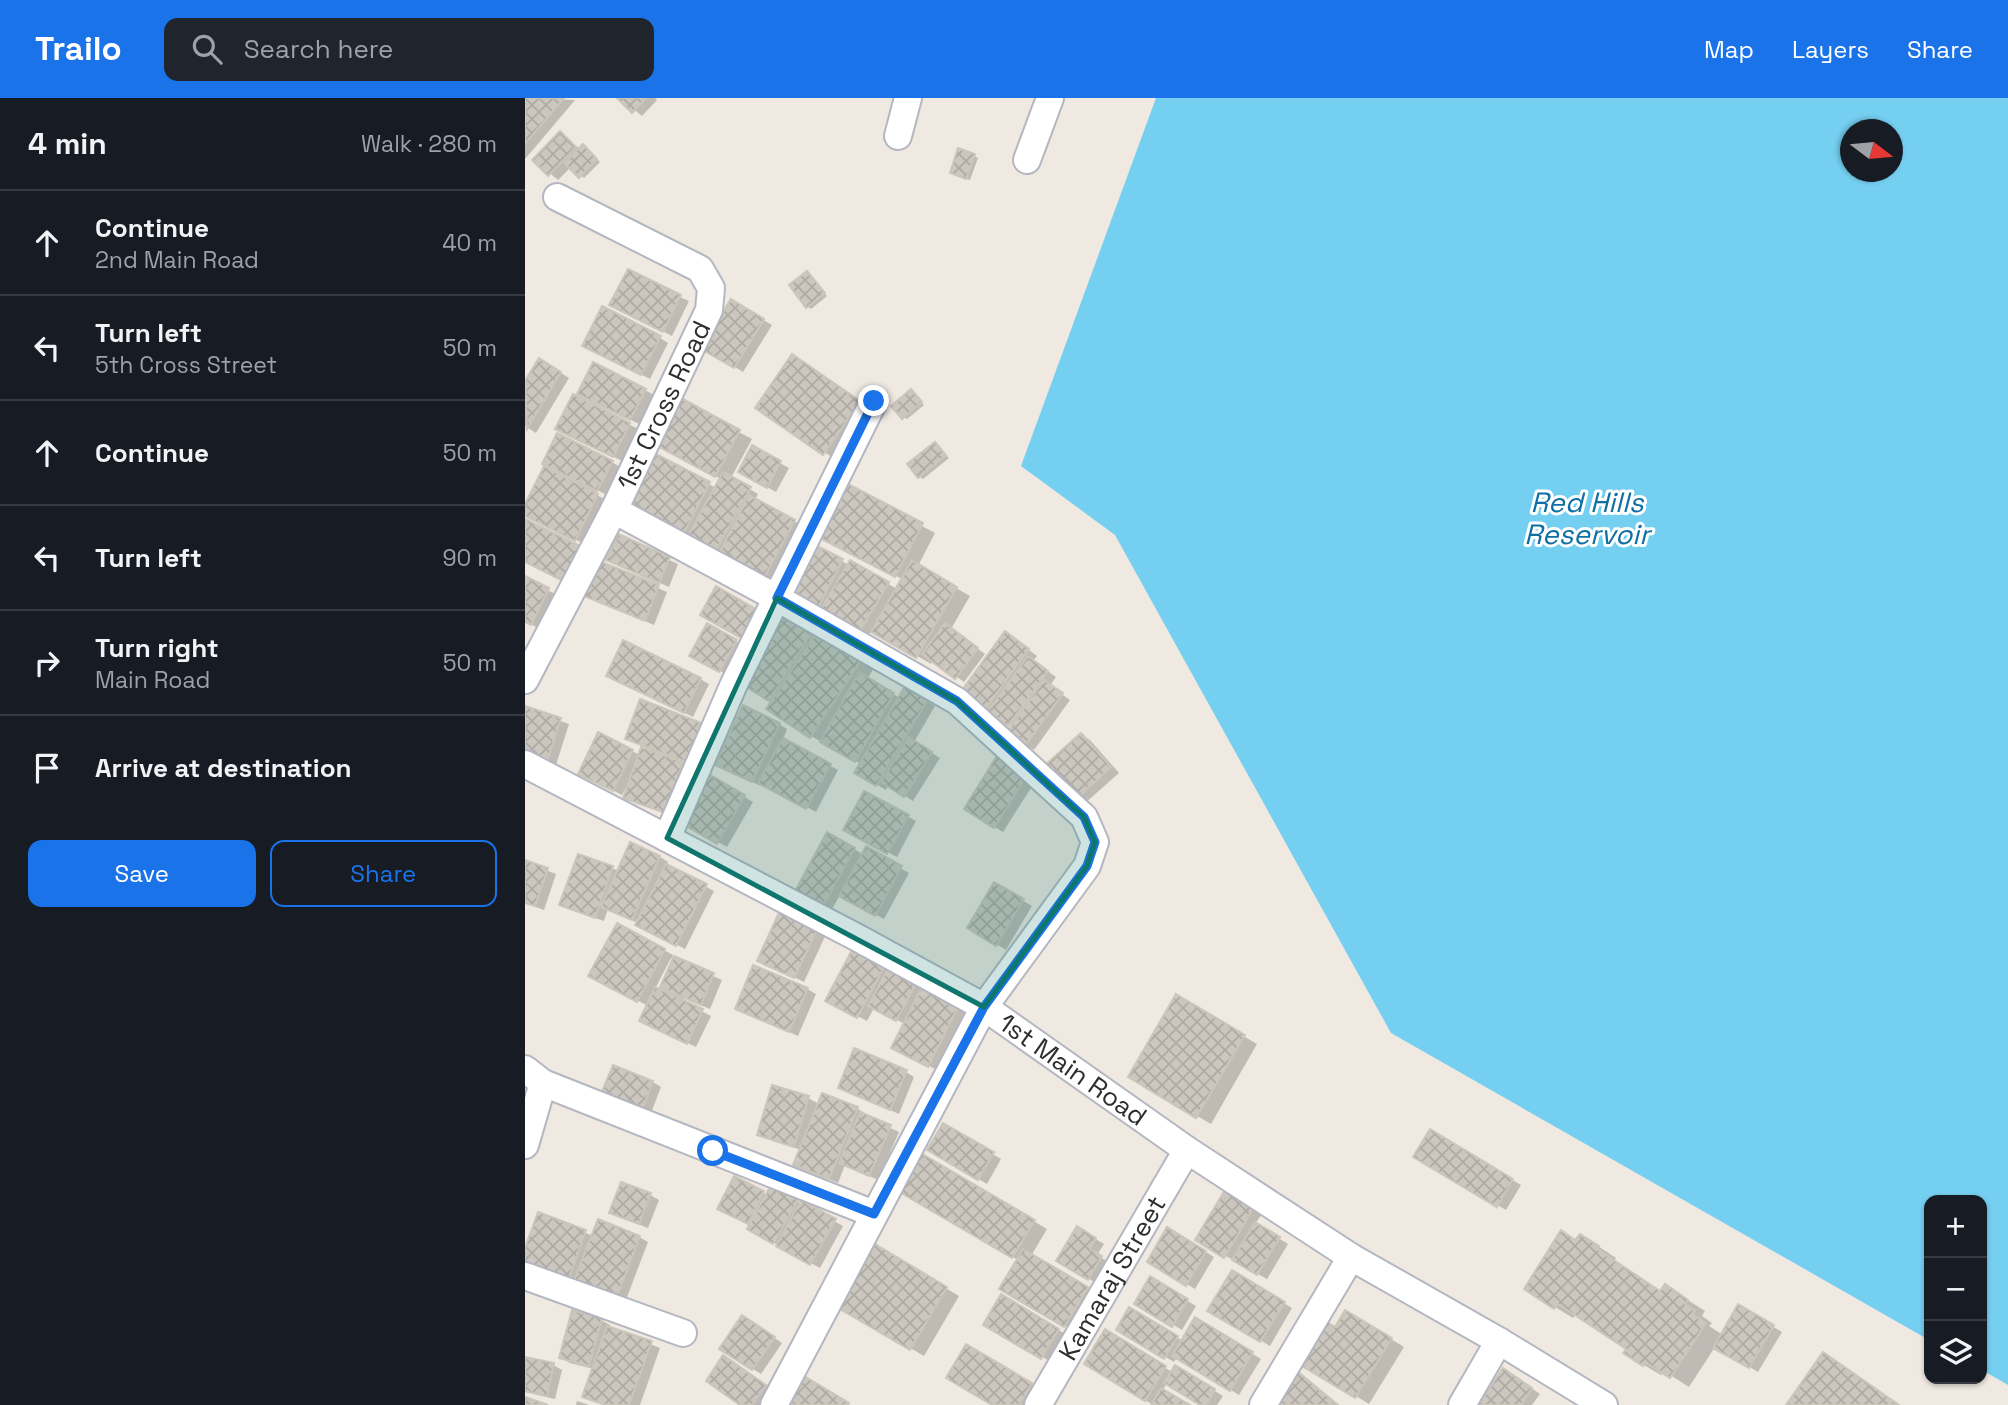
<!DOCTYPE html>
<meta charset="utf-8">
<style>
:root{--surface:#171b24;--page:#20242c;--text:#f1f3f6;--muted:#9ea1a6;--line:#363941;--accent:#1a73e8}
body{margin:0;font-family:"Space Grotesk",sans-serif;background:var(--page);color:var(--text)}
.controls{position:absolute;right:21px;bottom:21px;display:grid;overflow:hidden;border-radius:14px;box-shadow:0 2px 5px #0004}
.controls button{width:63px;height:63px;display:grid;place-items:center;padding:0;border:0;border-bottom:2px solid var(--line);background:var(--surface);color:var(--text);font:35px sans-serif}
.compass{position:absolute;left:1315px;top:21px;width:63px;height:63px;border-radius:50%;background:var(--surface);box-shadow:0 2px 5px #0004;rotate:106deg}
.stop{position:absolute;width:21px;height:21px;margin:-16px;border:5px solid #1a73e8;border-radius:50%;background:#fff}
.stop.end{background:#1a73e8;border-color:#fff;box-shadow:0 2px 7px #0008}
.list{margin:0;padding:0;list-style:none}
h2{display:flex;justify-content:space-between;align-items:center;height:91px;margin:0;padding:0 28px;font-size:30px}
h2 small{font-size:23px;font-weight:400;color:var(--muted)}
.list li{display:grid;grid-template-columns:46px 1fr auto;gap:21px;align-items:center;box-sizing:border-box;height:105px;padding:0 28px;border-top:2px solid var(--line)}
.list b{display:block;font-size:26px;white-space:nowrap}
.list p{margin:0;font-size:23px;white-space:nowrap;color:var(--muted)}
.list em{font-size:23px;font-style:normal;color:var(--muted)}
.actions{display:flex;gap:14px;padding:21px 28px}
.actions a{flex:1;padding:16px 0;border:2px solid var(--accent);border-radius:14px;text-align:center;font-size:24px;color:var(--accent)}
.actions .main{background:var(--accent);color:#fff}
.icon{flex:none;width:38px;height:38px;fill:none;stroke:currentColor;stroke-width:2;stroke-linecap:round;stroke-linejoin:round}
.map{position:relative;flex:none;width:1483px;height:1307px;overflow:hidden}
header{display:flex;align-items:center;gap:42px;box-sizing:border-box;height:98px;padding:0 35px;background:var(--accent);color:#fff}
header strong{font-size:33px}
nav{display:flex;gap:38px;margin-inline-start:auto;font-size:24px}
.search{width:490px;height:63px;background:var(--page);display:flex;align-items:center;gap:18px;box-sizing:border-box;padding:0 24px;border-radius:14px;color:var(--muted);font-size:26px}
main{display:flex}
aside{flex:1;background:var(--surface)}
.map>svg:first-child{display:block}
</style>
<header>
<strong>Trailo</strong>
<div class="search"><svg class="icon" aria-label="search" viewBox="0 0 24 24"><circle cx="10" cy="10" r="6"/><path d="M15 15l6 6"/></svg>Search here</div>
<nav><a>Map</a><a>Layers</a><a>Share</a></nav>
</header>
<main>
<aside>
<h2>4 min<small>Walk · 280 m</small></h2>
<ul class="list">
<li><svg class="icon" aria-label="ahead" viewBox="0 0 24 24"><path d="M12 20V5M6 11l6-6 6 6"/></svg><div><b>Continue</b><p>2nd Main Road</p></div><em>40 m</em></li>
<li><svg class="icon" aria-label="left" viewBox="0 0 24 24"><path d="M17 20v-9H6M10 6l-5 5 5 5"/></svg><div><b>Turn left</b><p>5th Cross Street</p></div><em>50 m</em></li>
<li><svg class="icon" aria-label="ahead" viewBox="0 0 24 24"><path d="M12 20V5M6 11l6-6 6 6"/></svg><div><b>Continue</b></div><em>50 m</em></li>
<li><svg class="icon" aria-label="left" viewBox="0 0 24 24"><path d="M17 20v-9H6M10 6l-5 5 5 5"/></svg><div><b>Turn left</b></div><em>90 m</em></li>
<li><svg class="icon" aria-label="right" viewBox="0 0 24 24"><path d="M7 20v-9h11M14 6l5 5-5 5"/></svg><div><b>Turn right</b><p>Main Road</p></div><em>50 m</em></li>
<li><svg class="icon" aria-label="arrive" viewBox="0 0 24 24"><path d="M6 21V4h12l-3 4 3 4H6"/></svg><div><b>Arrive at destination</b></div></li>
</ul>
<div class="actions"><a class="main">Save</a><a>Share</a></div>
</aside>
<div class="map">
<svg width="1483" height="1307" viewBox="0 0 1483 1307">
<defs>
<pattern id="building-cross-hatch" width="8" height="8" patternUnits="userSpaceOnUse" patternTransform="scale(1.75)"><rect width="8" height="8" fill="#cbc7bf"/><path d="M0 0l8 8M0 8l8-8" fill="none" stroke="#afaba4"/></pattern>
</defs>
<rect width="100%" height="100%" fill="#efe9e1"/>
<!-- water -->
<path fill="#75cff0" fill-rule="evenodd" d="M631,0H1483V1287L1457,1272V1102H1404V1242L866,935L590,437L496,368ZM1325,32H1367V74H1325Z"/>
<!-- shadow -->
<path fill="#0003" fill-rule="evenodd" d="M0,0L50,2L1,60H0Z
M94,0H130L132,2L117,18Z
M35,35L55,51H62L75,64L59,80L46,69L33,82L9,62Z
M449,58L453,60L445,82L431,77Z
M283,175L302,198L286,211L282,208Z
M155,199L164,203L147,238L95,212Z
M207,204L247,227L218,274L179,250Z
M135,240L143,245L125,281L68,252Z
M267,258L348,312L313,363L232,310Z
M15,262L44,280L11,335L0,328V286Z
M120,292L129,297L114,326L63,300Z
M386,293L399,307L382,321L378,319Z
M49,298L113,331L97,363L41,335Z
M214,334L227,341L206,380L233,396L230,402L278,428L247,487L165,437L116,412L128,356L191,390L196,381L131,346Z
M410,346L424,360L398,381L394,378Z
M228,350L264,370L251,394L215,374Z
M87,364L95,369L82,397L28,370Z
M322,388L410,435L393,468L445,498L426,531L460,556L439,584L408,562L406,566L347,532L342,540L263,497L288,448L324,467L325,464L372,491L379,482L306,444Z
M72,397L81,402L59,446L0,416V410Z
M93,439L153,466L144,489L92,466Z
M75,465L142,494L129,527L62,498Z
M0,480L32,497L15,531L0,523Z
M257,516L351,567L342,581L375,600L381,590L410,608L389,644L415,660L388,703L363,687L361,692L331,674L336,666L286,638L248,604L216,584Z
M182,528L220,548L204,578L166,557Z
M489,541L512,558L508,563L531,579L525,588L545,602L509,652L501,647L488,629L460,611Z
M175,581L184,586L168,619L92,582Z
M0,610L44,626L30,670L0,661Z
M254,626L262,631L258,642L313,672L291,714L237,685L236,688L201,671Z
M74,637L115,657L155,665L166,671L149,718L100,699L103,690L101,689L97,697L64,680Z
M556,637L565,642L594,675L559,706L551,701Z
M473,659L511,682L478,734L441,711Z
M182,677L228,704L202,749L156,723Z
M340,695L391,723L372,759L320,731Z
M303,737L338,756L342,751L384,775L359,821L315,797L306,813L272,794Z
M106,746L135,759L143,764L142,768L189,793L160,851L121,831L113,825L83,811L79,823L45,811L54,758L94,773Z
M0,764L31,776L19,812L0,805Z
M470,786L507,808L481,852L444,829Z
M93,827L148,857L147,859L197,882L185,911L158,900L157,903L186,918L171,949L125,927L123,908L66,877ZM146,860L149,862L135,893L130,891Z
M293,829L302,834L279,884L241,865Z
M328,852L442,914L412,972L377,954L380,926L349,910L342,923L302,902Z
M282,891L291,896L273,938L212,911Z
M652,899L732,946L686,1026L605,979Z
M381,974L389,979L374,1016L315,990Z
M128,984L136,989L126,1015L79,995Z
M298,997L333,1011L341,1016L340,1018L374,1034L353,1082L320,1067L313,1085L279,1071L276,1052L234,1037L283,1000L294,1006Z
M418,1027L476,1061L462,1086L404,1052Z
M905,1034L996,1087L981,1112L890,1059Z
M394,1056L522,1131L506,1158L571,1195L549,1233L477,1190L493,1162L374,1092Z
M210,1080L242,1097L246,1089L318,1128L295,1170L224,1131L226,1127L203,1116Z
M701,1094L737,1116L730,1126L763,1146L742,1181L672,1142Z
M125,1097L134,1102L123,1130L95,1119Z
M14,1116L68,1138L114,1139L123,1144L99,1207L0,1163V1155Z
M552,1130L579,1146L572,1157L585,1165L573,1186L533,1163Z
M643,1131L689,1159L670,1191L624,1163Z
M1052,1143L1073,1148L1091,1160L1089,1163L1136,1194L1158,1199L1180,1213L1177,1218L1187,1225L1184,1228L1198,1237L1214,1209L1257,1234L1233,1274L1190,1249L1164,1289L1139,1273L1136,1277L1119,1267L1103,1250L1051,1216L1048,1220L1030,1209Z
M351,1149L434,1198L399,1258L315,1209Z
M707,1174L767,1210L745,1248L685,1212Z
M626,1181L671,1208L657,1232L611,1205Z
M476,1198L542,1237L526,1264L460,1226Z
M605,1211L658,1243L671,1222L736,1261L714,1297L652,1259L649,1264L593,1231Z
M821,1214L879,1249L844,1306L770,1261L811,1231Z
M76,1222L85,1227L84,1230L135,1250L115,1307H80L60,1298L69,1271L45,1265L36,1260Z
M226,1224L257,1245L236,1276L228,1271Z
M581,1234L647,1274L650,1269L698,1298L692,1307H678L642,1285L638,1292L662,1307H628L562,1265Z
M442,1248L515,1291L505,1307H470Z
M0,1260L28,1267L37,1272L30,1301L0,1294Z
M208,1264L249,1293L239,1307H218Z
M987,1277L1015,1296L1007,1307H955Z
M52,1303L64,1307H51Z"/>
<!-- building -->
<path fill="url(#building-cross-hatch)" stroke="#cbc5ba" stroke-width="2" d="M0,0H39L0,46Z
M92,0H121L107,15Z
M35,33L51,49L23,78L7,62Z
M58,46L72,61L54,80L39,65Z
M433,50L450,56L441,81L425,75Z
M103,171L156,197L138,234L84,207Z
M282,173L300,195L281,210L264,187Z
M206,201L239,221L209,270L176,251Z
M77,208L136,238L116,277L57,248Z
M267,256L335,303L298,357L230,310Z
M14,260L36,274L2,331L0,283Z
M68,264L121,291L105,322L52,296Z
M386,291L397,304L377,321L366,308Z
M48,296L105,325L88,359L30,331Z
M154,299L215,332L190,379L129,346Z
M32,335L88,363L72,393L17,366Z
M410,344L421,357L393,380L382,366Z
M227,347L256,363L242,390L213,374Z
M127,354L185,384L159,435L101,405Z
M19,368L73,396L50,443L0,418V406Z
M198,374L226,389L190,454L163,438Z
M321,385L398,425L370,479L293,439Z
M224,397L270,422L237,483L192,459Z
M0,421L55,448L38,483L0,464Z
M93,436L145,459L134,485L81,462Z
M288,446L318,461L291,514L260,498Z
M325,462L364,484L333,536L295,513Z
M387,462L432,489L391,560L346,534Z
M74,463L134,487L120,523L59,498Z
M0,478L24,490L6,527L0,524Z
M191,488L239,516L223,544L175,517Z
M257,513L288,532L244,603L213,584Z
M182,525L212,542L194,574L164,558Z
M420,525L453,550L430,581L397,556Z
M295,529L339,558L285,640L241,611Z
M480,533L504,551L459,613L435,595Z
M98,542L176,580L159,615L81,578Z
M503,558L523,573L483,628L463,613Z
M334,574L369,595L330,664L295,644Z
M519,582L538,595L500,648L481,635Z
M380,588L403,601L351,688L329,675Z
M115,601L179,626L164,665L100,641Z
M218,607L255,625L227,684L190,667Z
M0,608L36,620L21,667L0,660Z
M73,634L108,652L88,693L53,676Z
M556,635L586,669L550,702L519,668Z
M384,639L407,654L379,699L356,684Z
M258,640L306,666L281,711L233,685Z
M116,649L158,664L140,715L98,700Z
M473,656L503,676L469,730L439,711Z
M182,675L220,697L192,746L154,724Z
M339,693L384,717L362,756L318,732Z
M302,734L330,750L297,810L269,795Z
M105,744L135,758L107,822L76,809Z
M341,748L377,768L350,818L314,798Z
M53,756L88,768L70,820L34,807Z
M0,762L23,770L10,808L0,805Z
M141,766L182,786L151,848L110,827Z
M469,784L499,801L471,848L442,830Z
M256,810L294,828L269,880L232,863Z
M92,825L140,851L112,904L63,878Z
M328,850L360,867L332,920L300,903Z
M149,858L189,875L176,907L135,889Z
M228,867L283,890L264,934L210,911Z
M364,869L392,884L371,923L343,908Z
M130,889L178,911L162,946L114,923Z
M397,889L434,907L403,969L366,950Z
M651,896L720,937L671,1020L603,979Z
M329,950L382,972L365,1012L313,990Z
M88,967L128,983L117,1012L76,996Z
M247,987L284,998L269,1049L232,1037Z
M297,995L333,1009L304,1081L268,1067Z
M335,1014L366,1027L344,1078L314,1065Z
M418,1025L469,1054L453,1082L402,1052Z
M905,1031L988,1081L972,1109L888,1059Z
M394,1054L510,1122L487,1160L371,1092Z
M209,1078L239,1093L223,1126L192,1111Z
M96,1084L126,1095L114,1126L84,1115Z
M246,1087L273,1102L248,1146L222,1131Z
M700,1092L729,1109L699,1160L670,1142Z
M276,1102L311,1121L285,1167L251,1148Z
M13,1114L61,1132L44,1180L0,1164V1150Z
M73,1121L115,1138L90,1204L47,1188Z
M730,1124L755,1139L732,1177L707,1162Z
M552,1128L571,1140L565,1151L577,1158L563,1182L531,1163Z
M642,1129L681,1153L661,1188L622,1164Z
M1036,1132L1050,1142L1055,1136L1074,1148L1072,1151L1135,1193L1140,1186L1163,1202L1160,1206L1170,1213L1168,1217L1181,1225L1145,1280L1120,1264L1118,1268L1098,1255L1101,1251L1033,1206L1029,1211L999,1191Z
M350,1146L422,1189L385,1252L313,1210Z
M498,1151L563,1189L539,1229L474,1191Z
M707,1172L760,1204L735,1244L682,1213Z
M625,1178L663,1201L647,1229L609,1206Z
M476,1196L534,1231L516,1261L458,1227Z
M1213,1206L1249,1227L1224,1270L1188,1250Z
M604,1209L653,1238L639,1261L591,1232Z
M47,1212L77,1220L64,1268L34,1260Z
M820,1212L867,1240L830,1300L767,1262L802,1224L810,1229Z
M217,1217L250,1239L227,1272L194,1251Z
M670,1219L728,1254L705,1293L647,1258Z
M82,1228L127,1243L104,1307H81L57,1299Z
M580,1231L641,1268L620,1303L559,1266Z
M441,1246L507,1285L494,1307H467L421,1280Z
M1298,1254L1374,1307H1261Z
M198,1257L241,1287L227,1307H215L181,1283Z
M0,1259L29,1265L22,1298L0,1293Z
M650,1267L690,1291L681,1307H675L639,1285Z
M978,1270L1007,1290L996,1307H953Z
M772,1273L813,1307H748Z
M279,1278L324,1305L323,1307H262Z
M636,1290L665,1307H626Z
M0,1299L23,1307H0Z"/>
<g fill="none" stroke-linecap="round" stroke-linejoin="round">
<defs>
<g id="minor">
<path d="M373,38L383,0"/>
<path d="M502,62L525,0"/>
<path d="M89,412L252,500L432,603L559,719L570,744L562,768L459,909L249,1307"/>
<path id="s1" d="M0,582L89,412L184,212L186,190L175,171L32,99"/>
<path id="s2" d="M0,666L333,840L459,909L662,1052L826,1159L974,1243L1079,1307"/>
<path d="M142,740L209,586L349,303"/>
<path d="M0,971L18,985L349,1116"/>
<path d="M0,1047L18,985"/>
<path d="M0,1178L158,1235"/>
<path id="s3" d="M513,1307L662,1052"/>
<path d="M738,1307L826,1159"/>
<path d="M937,1307L974,1243"/>
</g>
</defs>
<!-- minor casing -->
<use href="#minor" stroke="#b4b7c1" stroke-width="30"/>
<!-- minor -->
<use href="#minor" stroke="#fff" stroke-width="26"/>
</g>
<g fill="none" stroke-linecap="round" stroke-linejoin="round">
<!-- route -->
<path stroke="#1a73e8" stroke-width="9" d="M188,1053L349,1116L459,909L562,768L570,744L559,719L432,603L252,500L349,303"/>
</g>
<!-- marked area -->
<path fill="#0f766e" fill-opacity="0.2" stroke="#0f766e" stroke-width="5" stroke-linejoin="round" d="M252,500L432,603L559,719L570,744L562,768L459,909L142,740Z"/>
<g text-anchor="middle" dominant-baseline="central" stroke-width="6" stroke-linejoin="round" paint-order="stroke">
<!-- street labels -->
<g font-size="26" fill="#2e2e2e" stroke="#fff">
<text stroke="none"><textPath href="#s1" startOffset="308">1st Cross Road</textPath></text>
<text stroke="none"><textPath href="#s2" startOffset="628">1st Main Road</textPath></text>
<text stroke="none"><textPath href="#s3" startOffset="147">Kamaraj Street</textPath></text>
</g>
<!-- water labels -->
<g font-size="28" font-style="italic" fill="#0d6fa3" stroke="#fff">
<text x="1062" y="404">Red Hills<tspan x="1062" dy="32">Reservoir</tspan></text>
</g>
</g>
</svg>
<div class="controls">
<button>+</button>
<button>−</button>
<button><svg class="icon" aria-label="layers" viewBox="0 0 24 24"><path d="M12 4l9 5-9 5-9-5zM3 14l9 5 9-5"/></svg></button>
</div>
<svg class="compass" viewBox="-18 -18 36 36"><path d="M0-13l5 13h-10z" fill="#e53935"/><path d="M0 13l5-13h-10z" fill="#9ea1a6"/></svg>
<div class="stop" style="left:188px;top:1053px"></div>
<div class="stop end" style="left:349px;top:303px"></div>
</div>
</main>
